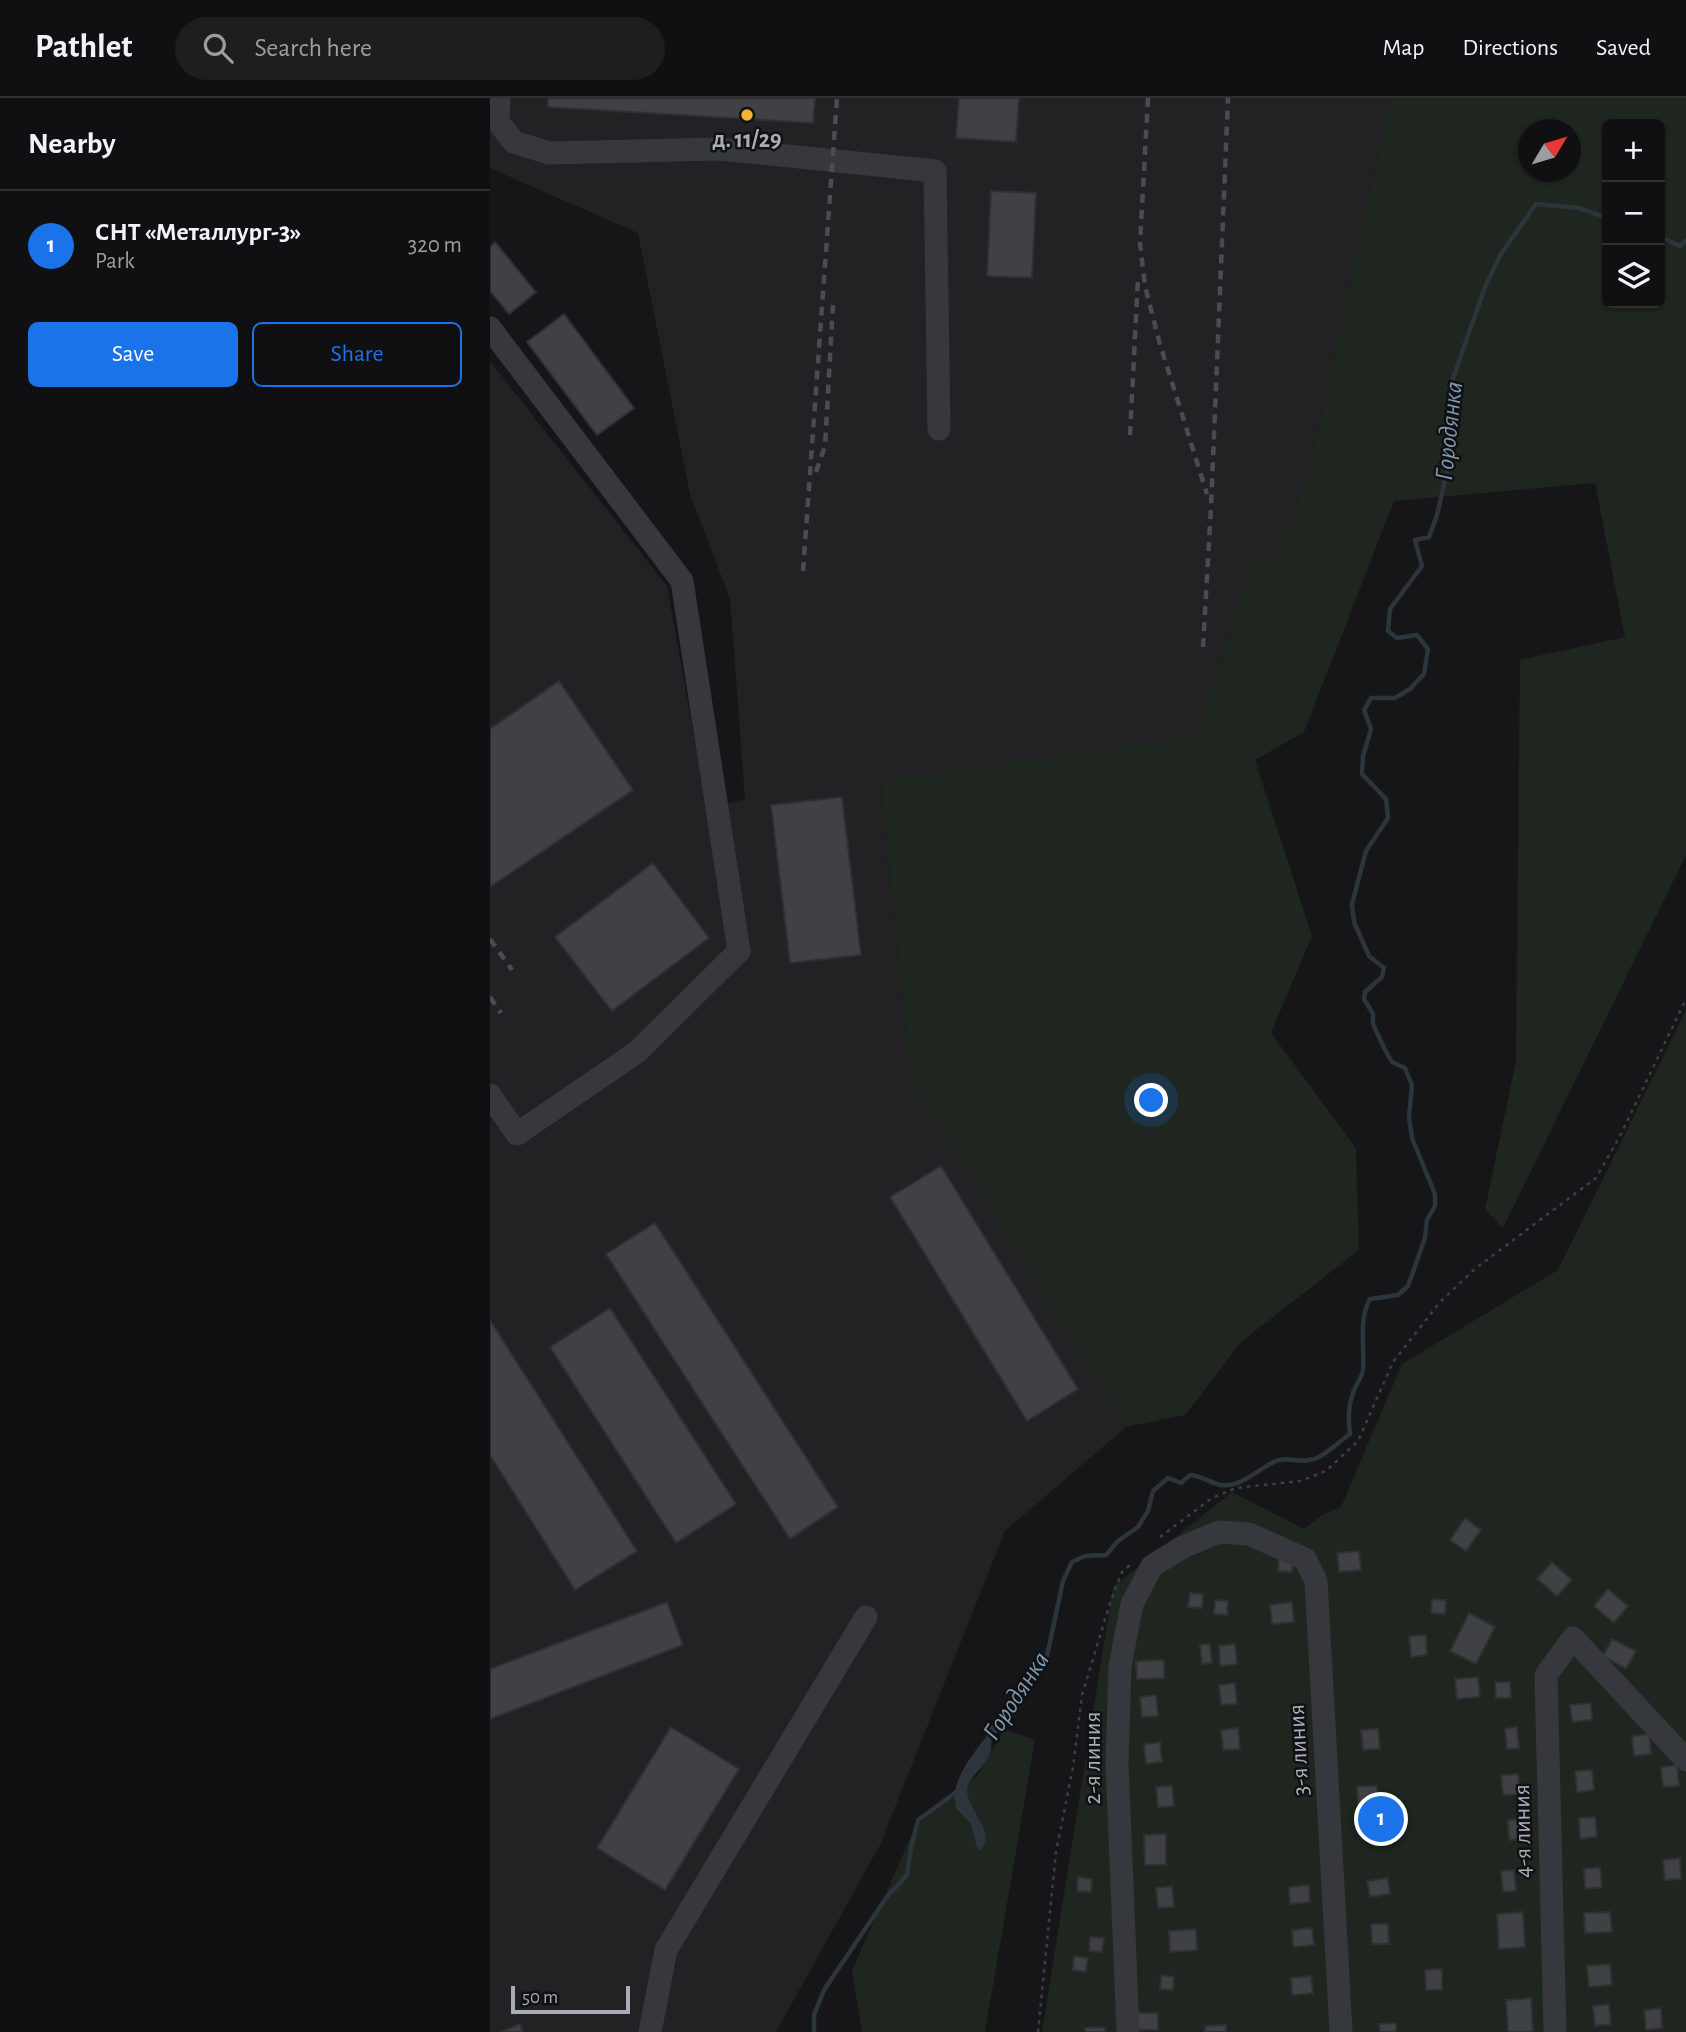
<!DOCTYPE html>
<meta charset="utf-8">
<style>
:root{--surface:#101012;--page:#1e1e20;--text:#f1f3f6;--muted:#9c9d9f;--line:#303032;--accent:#1a73e8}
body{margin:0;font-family:"Alegreya Sans",sans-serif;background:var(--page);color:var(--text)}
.controls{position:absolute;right:21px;top:21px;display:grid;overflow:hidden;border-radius:10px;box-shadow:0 2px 5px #0004}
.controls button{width:63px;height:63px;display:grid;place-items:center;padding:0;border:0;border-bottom:2px solid var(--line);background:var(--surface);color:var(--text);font:35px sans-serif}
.compass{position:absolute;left:1028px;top:21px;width:63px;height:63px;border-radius:50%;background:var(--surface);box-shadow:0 2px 5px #0004;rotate:52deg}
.scale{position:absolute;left:21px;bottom:18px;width:119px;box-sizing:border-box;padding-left:7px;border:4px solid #a8adb8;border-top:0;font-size:19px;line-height:24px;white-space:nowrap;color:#a8adb8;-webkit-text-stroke:5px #111113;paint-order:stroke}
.you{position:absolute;left:662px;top:1003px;width:24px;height:24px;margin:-18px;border:5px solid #fff;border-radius:50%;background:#1a73e8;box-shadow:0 0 0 10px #1a73e833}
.badge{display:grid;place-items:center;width:46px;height:46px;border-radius:50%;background:var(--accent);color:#fff;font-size:23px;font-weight:700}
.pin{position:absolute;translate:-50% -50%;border:4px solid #fff;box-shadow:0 2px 7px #0006}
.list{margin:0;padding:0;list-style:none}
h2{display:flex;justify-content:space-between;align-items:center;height:91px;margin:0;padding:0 28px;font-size:30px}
h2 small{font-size:23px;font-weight:400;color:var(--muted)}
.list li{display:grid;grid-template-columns:46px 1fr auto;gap:21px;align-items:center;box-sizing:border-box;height:112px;padding:0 28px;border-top:2px solid var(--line)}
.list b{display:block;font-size:26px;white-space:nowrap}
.list p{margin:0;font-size:23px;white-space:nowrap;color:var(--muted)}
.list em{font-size:23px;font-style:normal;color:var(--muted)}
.actions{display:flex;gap:14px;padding:21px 28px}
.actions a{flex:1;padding:16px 0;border:2px solid var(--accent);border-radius:10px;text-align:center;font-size:24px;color:var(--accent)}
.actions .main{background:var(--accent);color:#fff}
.icon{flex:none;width:38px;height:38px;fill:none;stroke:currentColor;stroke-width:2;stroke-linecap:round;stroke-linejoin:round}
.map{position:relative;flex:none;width:1196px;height:1934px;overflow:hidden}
header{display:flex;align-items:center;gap:42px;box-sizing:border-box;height:98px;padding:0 35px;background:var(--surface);border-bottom:2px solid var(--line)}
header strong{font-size:33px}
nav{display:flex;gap:38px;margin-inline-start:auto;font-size:24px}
.search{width:490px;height:63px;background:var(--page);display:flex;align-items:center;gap:18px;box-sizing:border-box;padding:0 24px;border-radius:38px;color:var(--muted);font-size:26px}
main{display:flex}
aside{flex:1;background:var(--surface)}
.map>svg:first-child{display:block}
</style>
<header>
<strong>Pathlet</strong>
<div class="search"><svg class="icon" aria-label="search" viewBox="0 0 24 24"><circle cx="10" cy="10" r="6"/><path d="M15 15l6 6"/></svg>Search here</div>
<nav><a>Map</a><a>Directions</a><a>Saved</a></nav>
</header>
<main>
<aside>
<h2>Nearby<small></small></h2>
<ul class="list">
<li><span class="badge">1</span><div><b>СНТ «Металлург-3»</b><p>Park</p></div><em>320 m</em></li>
</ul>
<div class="actions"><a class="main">Save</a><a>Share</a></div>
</aside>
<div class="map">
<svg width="1196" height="1934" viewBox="0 0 1196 1934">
<rect width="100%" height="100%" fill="#161618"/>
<!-- built -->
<path fill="#222225" d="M0,0H900L816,384L784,458L764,462L707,637L390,683L419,976L636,1329L515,1433L390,1747L286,1934H0V263L177,488L217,711L255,701L240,501L200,396L148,135L0,70Z"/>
<!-- green -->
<path fill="#1e261f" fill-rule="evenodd" d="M900,0H1196V757L1013,1130L995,1111L1026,963L1030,562L1135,539L1105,385L904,403L814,634L765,662L822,838L781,935L866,1050L869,1152L751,1244L695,1317L636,1329L419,976L390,682L707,637L764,462L784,458L816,384ZM1170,26V205H1117V26ZM1038,32H1080V74H1038Z
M1196,912V1934H552L623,1489L742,1394L814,1431L832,1417L851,1409L912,1266L1068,1172Z
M514,1631L545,1642L495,1934H372L362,1873L428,1722L487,1678Z"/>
<!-- water -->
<path fill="#2c353c" d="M533,1596C533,1609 519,1623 510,1632C507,1635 504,1636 502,1639C501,1645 502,1650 500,1656C495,1667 482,1678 478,1687C471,1708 510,1734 490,1752L487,1750L481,1726L466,1710C459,1684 481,1659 496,1639V1633Z"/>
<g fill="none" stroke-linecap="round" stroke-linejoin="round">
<!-- stream -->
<path stroke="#2c353c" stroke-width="4.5" d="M1170,139L1190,148L1196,143
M530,1601L557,1558L573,1483L582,1464L595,1458L616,1457L628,1443L648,1429L658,1413L663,1393L678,1380L691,1385L700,1377C712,1378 721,1385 731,1387C751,1390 769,1370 786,1363C799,1358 814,1367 829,1359C840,1353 850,1343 860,1336C858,1320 858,1308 864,1292C867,1285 872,1279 873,1272C875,1249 868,1222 880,1201L908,1197L918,1188L935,1140L937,1122L945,1108V1096L922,1040L919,1019L922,987L915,970L902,964L894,950L883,926V916L874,901L875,894L892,879L894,870L879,858L864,824L862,806L876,753L898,720L896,701L872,676L873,658L881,631L874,612L881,600H905L920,591L934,576L938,551L927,537L907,540L898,533L900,511L932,468L925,442L939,439L947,417L958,369L960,289L995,189L1011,156L1046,106L1089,110L1117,120
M324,1934V1917L334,1892L396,1800L417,1777L421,1750L428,1722L469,1692"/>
</g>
<!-- building -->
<path fill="#404145" stroke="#303034" stroke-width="2" d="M58,0H325L323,25L58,9Z
M469,0H529L526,44L466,40Z
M501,93L546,95L542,180L497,178Z
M5,144L46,194L19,216L0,193V149Z
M74,216L144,310L107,337L37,244Z
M69,583L143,692L0,789V631Z
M352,699L371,857L300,865L281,707Z
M163,765L219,840L122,913L65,839Z
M451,1068L588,1291L537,1323L400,1099Z
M165,1125L348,1409L300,1441L116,1156Z
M120,1210L246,1406L186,1445L60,1249Z
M0,1222L147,1453L85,1492L0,1357Z
M975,1420L991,1432L976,1453L960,1442Z
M869,1453L871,1472L849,1474L847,1455Z
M789,1459L803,1460L802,1474L788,1473Z
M1062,1464L1082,1482L1067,1498L1047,1481Z
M1118,1491L1138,1508L1124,1525L1104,1508Z
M700,1495L713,1496L712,1510L698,1509Z
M942,1501L956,1502L955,1516L941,1515Z
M725,1502L738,1503L737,1517L724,1516Z
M177,1504L193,1547L0,1621V1571Z
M802,1504L804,1524L782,1526L780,1507Z
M979,1515L1005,1529L986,1566L960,1553Z
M936,1537L937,1557L921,1559L919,1538Z
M1122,1541L1146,1553L1136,1571L1113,1558Z
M720,1546L722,1565L712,1566L710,1547Z
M745,1546L747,1566L730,1568L729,1548Z
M674,1562V1580L647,1581L646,1563Z
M988,1579L990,1599L967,1601L965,1581Z
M1005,1584H1020L1021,1600H1006Z
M745,1585L747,1606L731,1607L729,1587Z
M666,1597L668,1618L652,1619L650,1599Z
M1101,1605L1102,1622L1082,1624L1080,1607Z
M181,1629L249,1671L175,1792L107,1750Z
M1027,1629L1029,1650L1017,1651L1015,1631Z
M748,1630L750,1651L733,1652L731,1632Z
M888,1631L890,1651L873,1652L871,1632Z
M1159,1636L1161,1656L1144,1658L1142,1638Z
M670,1644L672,1664L656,1666L654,1646Z
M1187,1667L1189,1688L1173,1689L1171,1669Z
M1102,1672L1104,1692L1087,1694L1085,1673Z
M1028,1676L1030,1696L1013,1697L1011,1677Z
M682,1688L684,1708L668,1709L666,1689Z
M867,1688H887L888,1704L868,1705Z
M1105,1719L1107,1739L1090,1741L1089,1720Z
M1034,1721L1036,1741L1019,1742L1018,1722Z
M676,1736V1767H655L654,1737Z
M1190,1760L1191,1781L1175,1782L1173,1762Z
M1110,1769L1112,1789L1095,1791L1094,1771Z
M1024,1772L1026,1793L1013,1794L1011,1773Z
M588,1779L602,1781L601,1794L587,1793Z
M898,1780L900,1796L880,1799L877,1783Z
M819,1787L820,1804L800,1806L799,1789Z
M682,1788L684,1809L668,1810L666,1790Z
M1033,1814L1035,1849L1009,1851L1007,1816Z
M1120,1814L1122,1834L1095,1835L1094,1815Z
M881,1826H898L899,1846H882Z
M822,1830L824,1847L803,1849L802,1832Z
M706,1831L707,1852L680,1854L679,1833Z
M600,1839L614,1840L612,1854L599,1853Z
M584,1858L598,1860L596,1874L583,1872Z
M1120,1866L1122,1887L1099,1889L1097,1868Z
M952,1871V1892H936L935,1872Z
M671,1877L684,1879L683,1892L670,1891Z
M821,1878L823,1895L802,1897L801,1880Z
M1041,1900L1043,1934H1018L1016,1902Z
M1119,1906L1121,1926L1105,1928L1103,1908Z
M1171,1910L1172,1930L1156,1932L1154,1912Z
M648,1915H668V1932H648Z
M906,1925V1934H890L889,1926Z
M30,1926L33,1934H11Z
M736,1927V1934H715V1928Z
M615,1929V1934H595V1930Z"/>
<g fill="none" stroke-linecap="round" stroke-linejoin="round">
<!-- path -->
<path stroke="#3d3f44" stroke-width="2.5" stroke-dasharray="3.5 5" stroke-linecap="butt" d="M670,1439L722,1400L746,1390L810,1383L836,1373L868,1343L903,1264L950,1204L986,1170L1106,1080L1131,1036L1196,901
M548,1934L566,1754L583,1669L592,1597L620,1505L632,1474L640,1467"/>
<!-- minor -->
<path stroke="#37383d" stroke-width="23" d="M9,0L8,24L24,44L59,55L230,51L445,73L449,331
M0,230L192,483L249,853L147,954L27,1036L0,997
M160,1934L176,1852L376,1519
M638,1934L627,1665L630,1568L642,1506L662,1468L693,1449L729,1434L759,1436L815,1461L826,1483L851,1934
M1065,1934L1056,1577L1083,1540L1196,1662"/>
<!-- rail -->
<path stroke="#4a4c52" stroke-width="4.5" stroke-dasharray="9 7" stroke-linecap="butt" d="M658,0L650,145L655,188L669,243L717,396
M640,337L648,180
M326,374L335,348L343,207
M313,473L347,0
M713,549L721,409L738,0
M0,841L22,872
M0,899L11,915"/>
</g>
<!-- markers -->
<circle fill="#f2b134" stroke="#111113" stroke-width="2.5" cx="257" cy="17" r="7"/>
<g text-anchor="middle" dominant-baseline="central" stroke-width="5" stroke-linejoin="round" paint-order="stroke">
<!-- poi labels -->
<g font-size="24" font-weight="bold" fill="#a8adb8" stroke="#111113">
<text x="257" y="42">д. 11/29</text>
</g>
<!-- street labels -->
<g font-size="24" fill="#a8adb8" stroke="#111113">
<text transform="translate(809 1652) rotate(-93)">3-я линия</text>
<text transform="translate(603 1660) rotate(-90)">2-я линия</text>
<text transform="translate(1033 1733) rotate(-91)">4-я линия</text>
</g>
<!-- water labels -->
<g font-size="26" font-style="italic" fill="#7f9bb3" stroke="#111113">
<text transform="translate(959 333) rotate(-84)">Городянка</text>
<text transform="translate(526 1598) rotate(-57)">Городянка</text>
</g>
</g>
</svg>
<div class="controls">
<button>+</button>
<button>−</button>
<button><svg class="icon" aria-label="layers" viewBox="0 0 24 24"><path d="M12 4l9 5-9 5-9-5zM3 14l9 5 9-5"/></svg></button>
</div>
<svg class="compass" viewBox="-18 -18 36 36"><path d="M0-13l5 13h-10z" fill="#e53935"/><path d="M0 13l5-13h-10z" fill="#9c9d9f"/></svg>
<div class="scale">50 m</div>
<div class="you"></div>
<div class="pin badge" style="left:891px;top:1721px">1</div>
</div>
</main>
